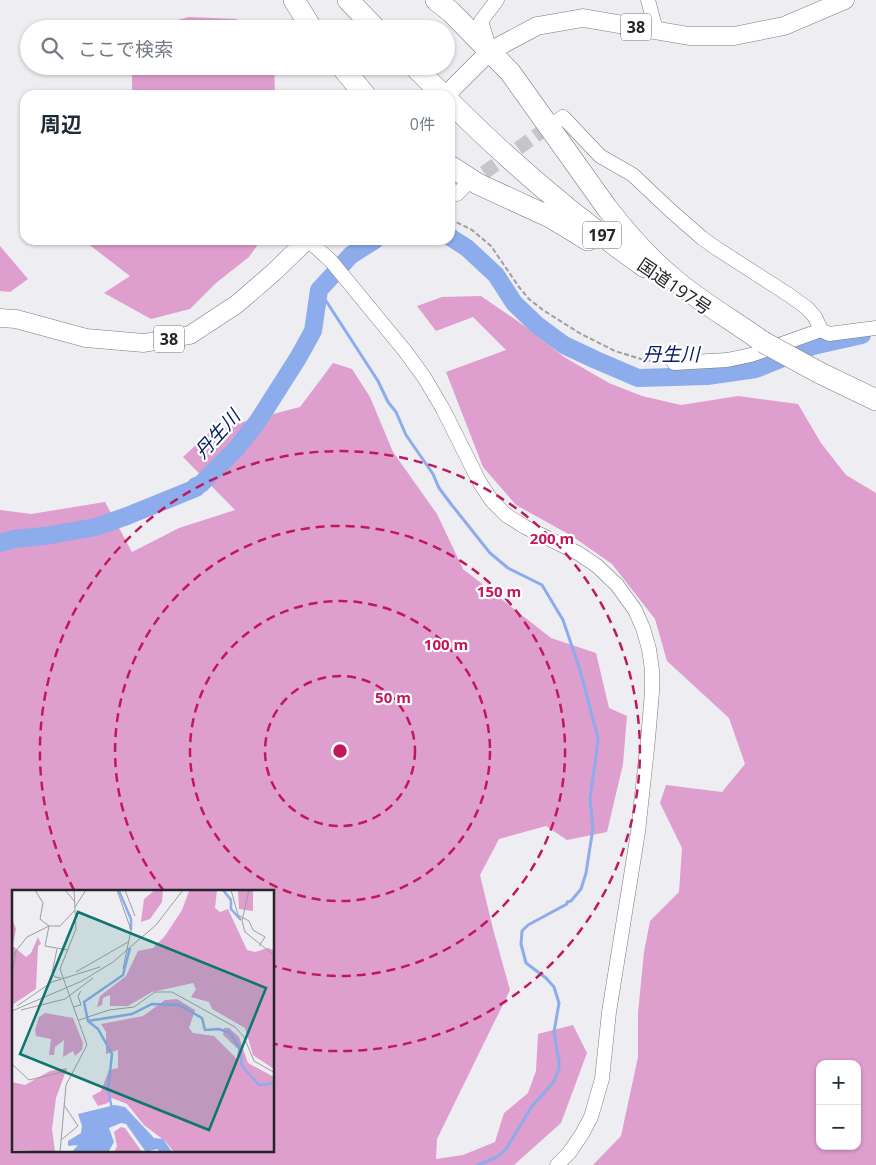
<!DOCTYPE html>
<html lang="ja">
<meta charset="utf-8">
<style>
:root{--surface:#fff;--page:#f6f6f7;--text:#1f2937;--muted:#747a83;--line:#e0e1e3}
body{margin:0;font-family:"Open Sans","Noto Sans JP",sans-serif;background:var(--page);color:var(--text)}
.controls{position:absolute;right:15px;bottom:15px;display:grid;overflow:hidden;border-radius:10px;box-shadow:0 1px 4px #0004}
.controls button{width:45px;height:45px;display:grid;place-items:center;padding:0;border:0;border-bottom:1px solid var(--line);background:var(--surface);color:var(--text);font:25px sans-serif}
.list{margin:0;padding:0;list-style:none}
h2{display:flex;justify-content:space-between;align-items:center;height:65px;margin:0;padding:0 20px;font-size:21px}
h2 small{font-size:16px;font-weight:400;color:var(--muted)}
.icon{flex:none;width:28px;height:28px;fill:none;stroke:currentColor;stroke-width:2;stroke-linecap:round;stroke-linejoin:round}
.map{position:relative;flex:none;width:876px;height:1165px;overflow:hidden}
.search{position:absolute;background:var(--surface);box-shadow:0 1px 4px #0004;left:20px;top:20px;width:435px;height:55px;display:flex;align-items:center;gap:12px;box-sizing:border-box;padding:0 18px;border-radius:28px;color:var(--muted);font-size:19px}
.panel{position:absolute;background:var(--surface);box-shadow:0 1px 4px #0004;left:20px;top:90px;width:435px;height:155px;border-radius:15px}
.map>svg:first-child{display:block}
</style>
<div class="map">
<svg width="876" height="1165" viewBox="0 0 876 1165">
<rect width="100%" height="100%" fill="#eeedf2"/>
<!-- forest -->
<path fill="#de9ece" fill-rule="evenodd" d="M189,17L236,19L250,29H153L158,25Z
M132,66H274L275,95H134L132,91Z
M83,240H261L249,257L216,283L190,309L151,319L104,293L130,276Z
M0,246L28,279L10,292L0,291Z
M481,296L526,327L564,357L609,383L642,396L681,405L738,396L798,404L821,443L846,475L876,493V1165H593L621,1136L638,1057V1013L644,952L650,921L679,892L682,848L660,803L666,785L722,792L745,764L729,718L667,661L655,619L612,564L572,536L516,505L483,467L446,372L506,350L473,317L436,331L417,306L442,297ZM820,1064H857V1146H820Z
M333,363L352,369L370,397L393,452L437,514L463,569L551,638L596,653L609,708L627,716L623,764L607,832L567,840L546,826L499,839L480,875L493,929L510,990L437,1139L436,1159L463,1155L495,1142L504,1113L528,1093L536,1071L538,1034L573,1025L587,1053L561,1123L514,1165H0V510L31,514L105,502L132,552L179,528L235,510L183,457L212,430L300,407ZM274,891V1151H14V891Z"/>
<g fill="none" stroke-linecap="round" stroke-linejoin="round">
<!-- stream -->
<path stroke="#8caceb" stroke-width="3" d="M319,290L378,381L388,402L396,412L406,435L433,474L439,488L451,504L490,553L508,568L542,585L563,620L580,670L598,738L596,757L590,799L593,828L586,873L581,889L571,901L567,902V904L528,925L522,931L521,944L526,963L546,978L554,987L559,1003L554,1032L559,1062V1069L553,1083L532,1106L506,1149L497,1157L478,1165"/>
<!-- river -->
<path stroke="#8caceb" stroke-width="18" d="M450,237L467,248L496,275L514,303L537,325L564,345L596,360L638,378L707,376L756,369L813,346L862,335
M0,543L14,539L45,536L96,527L127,516L196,488V486L201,484L236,449L258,421L298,358L313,331L319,290L351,255L375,240"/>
<!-- minor-tunnel -->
<path stroke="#c6c5c9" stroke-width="14" stroke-dasharray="14 7" stroke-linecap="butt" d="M467,185L555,122"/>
<defs>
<path id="minor" d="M648,0L656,30
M489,47L481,21L497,0
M555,122L563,117L600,156L633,175L670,210L702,238L716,248L789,295L807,308L815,317L821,330
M450,189L457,194L464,187
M308,240L331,261L405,351L424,377L443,409L480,483L492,501L506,515L525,527L578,553L597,566L617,585L635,610L643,628L649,649L652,670V692L648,739L638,832L609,1012L602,1079L591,1117L582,1134L569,1153L557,1165
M674,363L727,360L751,355L821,330L829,334L876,328"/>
<path id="major" d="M446,95L490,51L537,26L583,18L689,36H734L784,26L845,0
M0,318L16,319L86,338L144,343L190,335L237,304L274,272L307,240"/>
<path id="highway" d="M294,0L312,29
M348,0L376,29
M436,0L451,12L510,72L607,208C627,234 649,259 675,280C702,303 734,321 763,342
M341,66L365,95
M414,66L443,95
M450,102C511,163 574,217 645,267
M450,166L478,184L552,218L588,240
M820,373L876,400"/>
</defs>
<!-- minor casing -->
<use href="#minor" stroke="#7c7b7f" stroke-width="15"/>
<!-- major casing -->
<use href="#major" stroke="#7c7b7f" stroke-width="19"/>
<!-- highway casing -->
<use href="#highway" stroke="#7c7b7f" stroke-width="22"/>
<!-- path -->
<path stroke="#9e9ea1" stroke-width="2" stroke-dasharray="5 2.5" stroke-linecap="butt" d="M450,219L472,230L491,246L519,287L529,299L543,310L581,334L615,351L644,360L663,362"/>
<!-- minor -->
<use href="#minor" stroke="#fff" stroke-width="14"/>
<!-- major -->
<use href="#major" stroke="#fff" stroke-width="18"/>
<!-- highway -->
<use href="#highway" stroke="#fff" stroke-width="21"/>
<defs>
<path id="highway-bridge" d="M763,342L820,373"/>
</defs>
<!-- highway-bridge casing -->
<use href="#highway-bridge" stroke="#7c7b7f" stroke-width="22" stroke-linecap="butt"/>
<!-- highway-bridge -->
<use href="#highway-bridge" stroke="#fff" stroke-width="21"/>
</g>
<!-- distance rings -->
<g fill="none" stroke="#c2185b" stroke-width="2.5" stroke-dasharray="9 6">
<circle cx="340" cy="751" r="75"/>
<circle cx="340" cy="751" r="150"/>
<path d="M164 891A225 225 0 1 1 274 966"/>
<path d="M74 890A300 300 0 1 1 275 1044"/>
</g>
<g text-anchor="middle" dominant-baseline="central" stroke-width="4.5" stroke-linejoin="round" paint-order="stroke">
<!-- shield labels -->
<g fill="#fff" stroke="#666668" stroke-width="1">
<rect x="621" y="13.5" width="30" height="27" rx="4"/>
<rect x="583" y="221.5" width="38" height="27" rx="4"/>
<rect x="154" y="325.5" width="30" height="27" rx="4"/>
</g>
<g font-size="16" font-weight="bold" fill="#252527">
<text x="636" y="27">38</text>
<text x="602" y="235">197</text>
<text x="169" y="339">38</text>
</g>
<!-- street labels -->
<g font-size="18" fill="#252527" stroke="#fff">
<text transform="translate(675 286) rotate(34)">国道197号</text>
</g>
<!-- water labels -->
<g font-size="19" font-style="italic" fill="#062168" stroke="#fff">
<text x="671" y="354">丹生川</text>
<text transform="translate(217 434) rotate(-48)">丹生川</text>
</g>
</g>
<!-- overview -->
<g transform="translate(12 890)">
<rect width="262" height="262" fill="#eeedf2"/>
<path d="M143,0H151L150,12L138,29L129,32L132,9ZM205,0L203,18L208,22L216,19L235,60L243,62L256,58L262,60V179L241,165L233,138L200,119L197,112L179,107L184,99L181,93L140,102L116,116H98V105L91,108L90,115L85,117L88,106L114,86L126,61L141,58L153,46L170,20L177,1ZM226,0H241V21L227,19ZM0,29L4,39L1,56L8,62L14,67L19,63L26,47L29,54L26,56L24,99L0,115ZM165,109L183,120L177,138L181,143L202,146L225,169L226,159L211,145L212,138H217L227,147L236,173L262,187V262H162L153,251L132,235L115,214L100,208L96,213L86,216L80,206L89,201L97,180L106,178V160L94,164V142L89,134L131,126L153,110ZM33,123L61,128L71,153L70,160L63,166L61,161L51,167L52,150L43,157L42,165H37L39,149L24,146L23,140L27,127ZM55,178L44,208L40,239L43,262L0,260V192L13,195L38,181ZM109,237L113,238L130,262H102L105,256L102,242Z" fill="#de9ece"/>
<path d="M103,215L113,217L142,248L151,249L160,262H148L145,259L134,262L114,234L109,233L97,238L102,252L97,261L60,262L66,255L56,256V251L69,243L70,236L66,224Z" fill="#8caceb"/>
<path fill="none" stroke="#8caceb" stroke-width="2.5" d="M211,0L219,10V19L229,30M107,1L119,29V40M76,131L120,124L140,114L167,115L190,128L193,140L207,139L218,143L228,159L230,176L247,195L263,193M100,218L96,201L100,164L86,139L76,131L72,112L111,85L118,58"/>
<path fill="none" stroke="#9e9da1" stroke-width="1" d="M23,0L31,13L28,29L37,36H48L63,20M53,0L63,12M105,0L119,40L111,79M113,0L123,26M219,0L226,25L237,31L241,40L253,47L247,56M237,0L230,31L233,42L263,66M63,17L74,0M45,59L40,83L43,87L49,88M0,66L15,47L37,36L33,56L56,60M64,82L116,52M0,86L4,61M5,116L40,92L88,77M61,117L69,115L66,106L69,101M9,120L53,109L81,88M0,121L70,91L101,72L144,35L171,0M67,130L97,120L122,117L143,102H160L223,137L232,147L242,171L263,183M0,174L17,190L50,182M49,250L66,236L52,215M48,262L54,195L75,155L48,79L64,39L62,0"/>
<path fill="#0f766e" fill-opacity="0.15" stroke="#0f766e" stroke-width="2.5" d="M66,22L254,98L197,240L8,164Z"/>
<rect width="262" height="262" fill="none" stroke="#252527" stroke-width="2.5"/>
</g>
<circle cx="340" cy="751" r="8" fill="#c2185b" stroke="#fff" stroke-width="2.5"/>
<g font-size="15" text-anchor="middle" font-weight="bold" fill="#c2185b" stroke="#fff" stroke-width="4.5" stroke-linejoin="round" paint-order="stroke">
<text x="552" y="544">200 m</text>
<text x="499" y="597">150 m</text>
<text x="446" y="650">100 m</text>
<text x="393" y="703">50 m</text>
</g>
</svg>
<div class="controls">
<button>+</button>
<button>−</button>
</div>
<div class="search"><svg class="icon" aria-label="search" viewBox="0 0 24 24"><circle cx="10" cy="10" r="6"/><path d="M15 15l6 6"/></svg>ここで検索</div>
<section class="panel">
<h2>周辺<small>0件</small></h2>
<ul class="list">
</ul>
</section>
</div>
